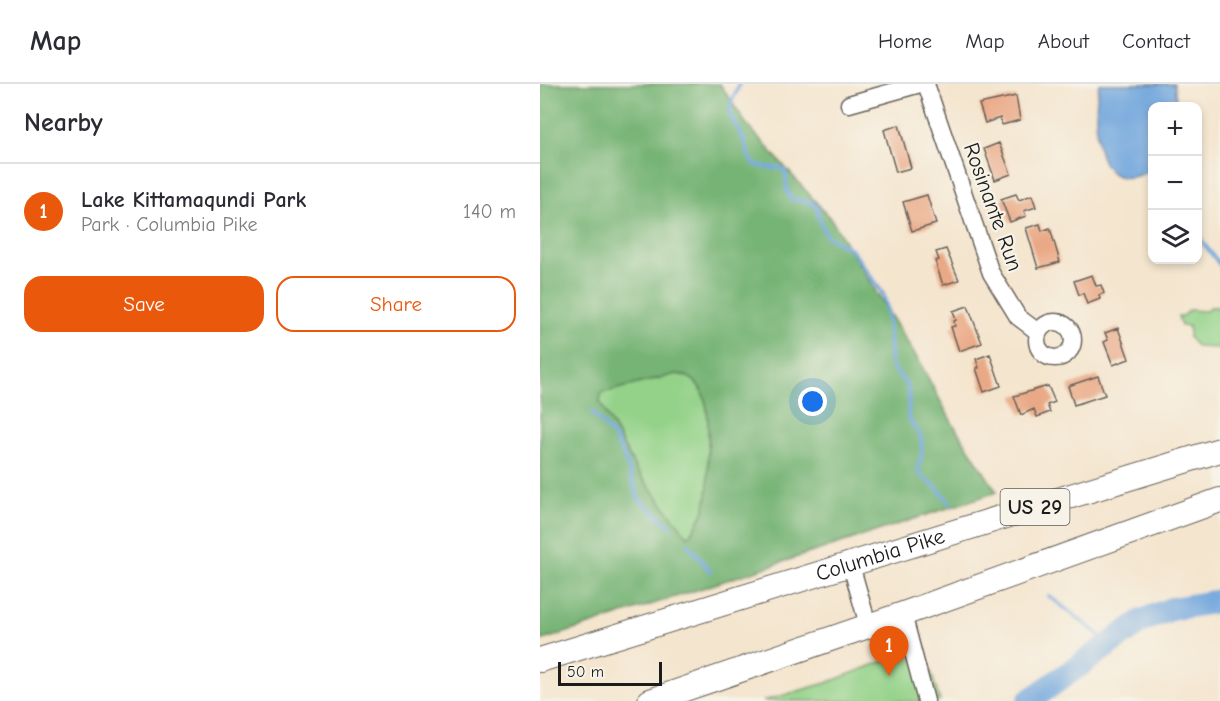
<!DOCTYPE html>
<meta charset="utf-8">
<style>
:root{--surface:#fff;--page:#f7f7f7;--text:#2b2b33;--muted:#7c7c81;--line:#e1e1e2;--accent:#ea580c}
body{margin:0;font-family:"Comic Neue",sans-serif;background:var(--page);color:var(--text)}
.controls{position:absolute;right:18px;top:18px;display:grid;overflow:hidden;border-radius:12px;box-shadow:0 3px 9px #0003}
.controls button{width:54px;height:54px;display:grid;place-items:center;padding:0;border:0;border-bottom:2px solid var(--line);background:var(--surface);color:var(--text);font:30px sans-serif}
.scale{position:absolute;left:18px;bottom:15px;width:104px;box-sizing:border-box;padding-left:6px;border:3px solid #1c1c1c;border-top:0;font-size:16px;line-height:21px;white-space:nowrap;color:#1c1c1c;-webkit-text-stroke:4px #f7f3e8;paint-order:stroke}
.you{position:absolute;left:273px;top:318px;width:21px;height:21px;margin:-15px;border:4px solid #fff;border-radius:50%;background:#1a73e8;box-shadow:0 0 0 9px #1a73e833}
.badge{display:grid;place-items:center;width:39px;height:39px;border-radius:50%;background:var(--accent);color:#fff;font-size:20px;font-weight:700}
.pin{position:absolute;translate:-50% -50px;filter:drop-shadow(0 2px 3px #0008)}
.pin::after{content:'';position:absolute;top:32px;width:21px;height:18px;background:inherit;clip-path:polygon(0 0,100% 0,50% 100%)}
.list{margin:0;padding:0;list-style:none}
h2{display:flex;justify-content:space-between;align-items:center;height:78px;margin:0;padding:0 24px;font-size:26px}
h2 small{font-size:20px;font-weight:400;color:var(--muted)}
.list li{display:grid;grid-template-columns:39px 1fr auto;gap:18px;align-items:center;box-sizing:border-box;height:96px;padding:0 24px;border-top:2px solid var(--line)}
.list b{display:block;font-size:22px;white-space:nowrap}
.list p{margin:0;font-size:20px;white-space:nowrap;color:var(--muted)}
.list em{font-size:20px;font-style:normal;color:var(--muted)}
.actions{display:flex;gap:12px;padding:18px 24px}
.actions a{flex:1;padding:14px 0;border:2px solid var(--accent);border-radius:18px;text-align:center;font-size:21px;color:var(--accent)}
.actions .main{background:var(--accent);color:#fff}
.icon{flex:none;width:33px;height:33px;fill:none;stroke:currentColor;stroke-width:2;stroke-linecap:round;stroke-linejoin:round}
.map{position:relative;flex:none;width:680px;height:617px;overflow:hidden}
header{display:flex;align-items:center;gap:36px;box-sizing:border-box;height:84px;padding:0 30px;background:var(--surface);border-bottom:2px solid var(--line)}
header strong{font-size:28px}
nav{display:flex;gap:33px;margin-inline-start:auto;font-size:21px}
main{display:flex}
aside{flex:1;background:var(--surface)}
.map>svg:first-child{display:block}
</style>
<header>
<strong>Map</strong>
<nav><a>Home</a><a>Map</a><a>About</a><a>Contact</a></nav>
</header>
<main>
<aside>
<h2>Nearby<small></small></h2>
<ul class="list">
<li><span class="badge">1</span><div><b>Lake Kittamaqundi Park</b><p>Park · Columbia Pike</p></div><em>140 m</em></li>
</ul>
<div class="actions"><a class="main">Save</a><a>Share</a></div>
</aside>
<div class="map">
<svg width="680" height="617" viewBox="0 0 680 617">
<rect width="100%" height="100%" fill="#f7f3e8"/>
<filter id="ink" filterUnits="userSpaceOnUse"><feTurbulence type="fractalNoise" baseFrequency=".0167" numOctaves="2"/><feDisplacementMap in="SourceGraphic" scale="12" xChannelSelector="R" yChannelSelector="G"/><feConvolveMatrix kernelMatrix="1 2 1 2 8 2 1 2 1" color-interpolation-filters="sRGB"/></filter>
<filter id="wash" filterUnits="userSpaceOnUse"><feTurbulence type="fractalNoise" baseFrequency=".008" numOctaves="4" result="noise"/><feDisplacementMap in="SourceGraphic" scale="24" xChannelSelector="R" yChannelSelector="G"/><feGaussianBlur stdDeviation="1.35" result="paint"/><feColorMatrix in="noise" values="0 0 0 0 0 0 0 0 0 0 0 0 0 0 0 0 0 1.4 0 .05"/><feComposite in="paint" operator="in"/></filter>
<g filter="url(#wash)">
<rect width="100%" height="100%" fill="#f4e5ce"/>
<!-- green -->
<path fill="#93d288" stroke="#587752" stroke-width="1.5" d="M670,223H680L679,264L657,263L649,254V242H641L638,232H643L649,226L666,227Z
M136,290C175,292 168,348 168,375C168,392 169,410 164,426C161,436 154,445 148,454L97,387L60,318L61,309Z
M383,562L400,617H223L286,599Z"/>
<!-- forest -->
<path fill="#76b474" stroke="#496848" stroke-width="1.5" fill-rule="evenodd" d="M0,0H180L205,38L291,135L380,279L413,340L457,408L0,557ZM136,290C175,292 168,348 168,375C168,392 169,410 164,426C161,436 154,445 148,453L97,387L60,318L61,309Z"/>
<!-- water -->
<path fill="#70a5dd" stroke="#46607c" stroke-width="1.5" d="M559,0H634L637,22H612V85C552,120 552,38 559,0Z"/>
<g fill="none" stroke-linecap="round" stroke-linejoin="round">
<!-- stream -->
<path stroke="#70a5dd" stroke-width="4" d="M199,0C197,10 189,16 190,27C190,36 196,41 200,48C214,75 202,84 241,84L246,89L247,108L252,115L270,118L276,122L282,143L288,153L311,165L343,210L347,225L351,281L366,300L369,310L368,333L381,353L382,372L378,381L379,390L395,402L411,420
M658,152L680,181
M52,328L74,353L84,372L98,414L131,443
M148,460L170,487
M509,512L571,560"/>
<!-- river -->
<path stroke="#70a5dd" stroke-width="24" d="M489,617L602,537L631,525L680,517"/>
</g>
<g id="blocks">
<!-- building -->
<path fill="#eaa986" d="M476,12L480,36L462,41L460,34L445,39L439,20Z
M359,41L371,84L356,88L344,46Z
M459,59L471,90L455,96L444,65Z
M476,110L479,116L492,111L496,123L484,127L486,132L470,138L461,115Z
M387,111L396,140L372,147L363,118Z
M500,140L502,147L510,144L520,178L498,184L486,144Z
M406,165L419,196L403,201L395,177L399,176L396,168Z
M552,191L556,202L561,201L564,209L559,211L560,215L547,220L543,209L539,211L534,197Z
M428,222L442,259L419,267L411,243L415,242L414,237L416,236L413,227Z
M578,244L589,275L573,281L564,258L568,256L565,249Z
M450,270L461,302L444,308L436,284H439L436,275Z
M558,292L565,311L534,321L528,302Z
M508,302L515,318L507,321L510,328L497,333L494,325L481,331L474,312Z"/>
</g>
</g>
<g filter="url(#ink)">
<use href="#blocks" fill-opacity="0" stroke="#68625a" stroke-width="1.5"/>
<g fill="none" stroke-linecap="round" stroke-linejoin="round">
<defs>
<path id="minor" d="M386,0L451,189L478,233L498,248
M309,20L380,0
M497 256a18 18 0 1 1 36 0a18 18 0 1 1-36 0Z
M311,481L328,541
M363,530L386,617"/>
<g id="highway">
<path id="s1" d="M0,576L680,366"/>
<path d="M110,617L363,530L680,416"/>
</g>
</defs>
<!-- minor casing -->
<use href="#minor" stroke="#68625a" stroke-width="19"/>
<!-- highway casing -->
<use href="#highway" stroke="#68625a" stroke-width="26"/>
<!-- minor -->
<use href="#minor" stroke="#fff" stroke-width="16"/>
<!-- highway -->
<use href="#highway" stroke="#fff" stroke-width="24"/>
</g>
</g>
<g text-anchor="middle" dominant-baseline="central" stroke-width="4.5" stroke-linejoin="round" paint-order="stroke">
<!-- shield labels -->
<rect fill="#f7f3e8" stroke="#5e5c59" stroke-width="1.5" x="460.5" y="405" width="69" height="36" rx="4.5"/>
<g font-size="21" font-weight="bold" fill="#1c1c1c">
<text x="495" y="423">US 29</text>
</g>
<!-- street labels -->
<g font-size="22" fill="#1c1c1c" stroke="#f7f3e8">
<text transform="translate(453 123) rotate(70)">Rosinante Run</text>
<text stroke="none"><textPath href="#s1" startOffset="356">Columbia Pike</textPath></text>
</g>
</g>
</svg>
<div class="controls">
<button>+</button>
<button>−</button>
<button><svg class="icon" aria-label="layers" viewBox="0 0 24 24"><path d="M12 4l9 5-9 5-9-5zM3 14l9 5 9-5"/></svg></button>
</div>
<div class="scale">50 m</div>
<div class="you"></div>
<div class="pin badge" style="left:349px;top:592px">1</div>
</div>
</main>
